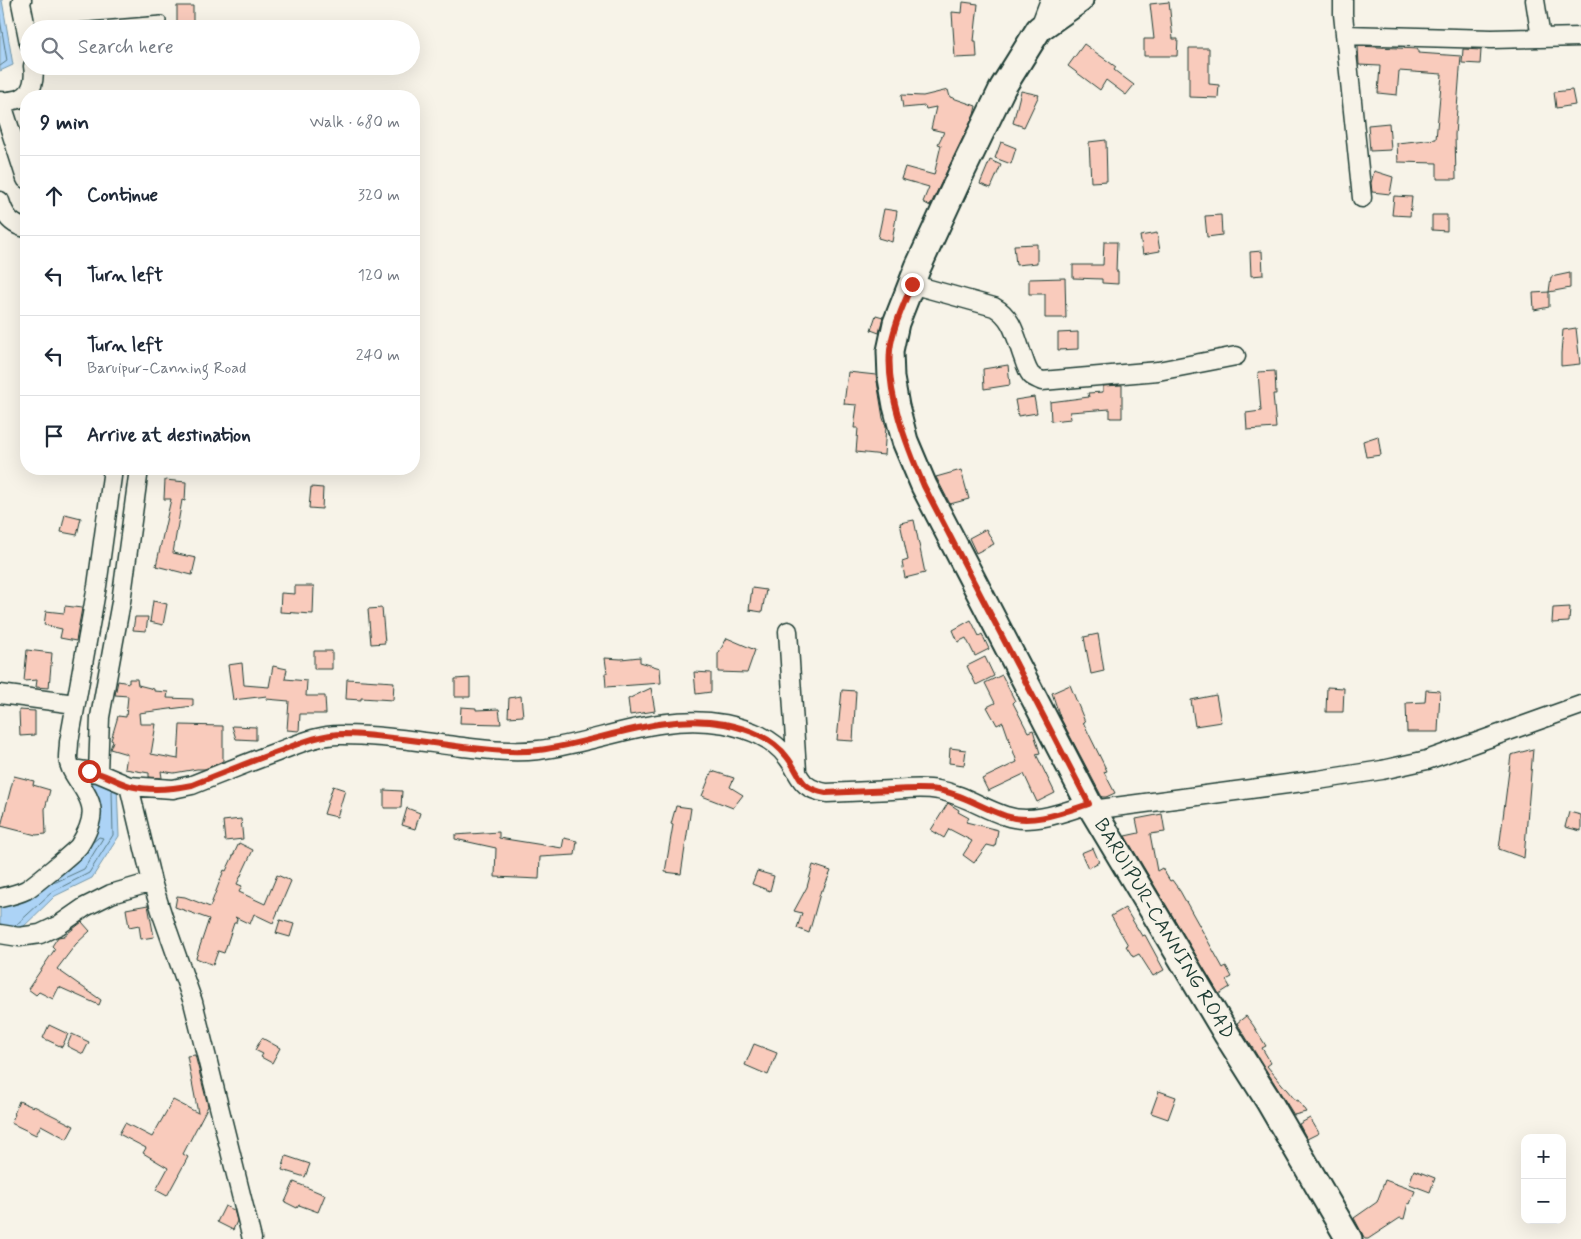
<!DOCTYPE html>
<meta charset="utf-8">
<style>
:root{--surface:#fff;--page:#f6f6f7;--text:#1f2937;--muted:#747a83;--line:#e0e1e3}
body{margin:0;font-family:Mynerve,sans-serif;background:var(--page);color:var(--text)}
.controls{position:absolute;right:15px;bottom:15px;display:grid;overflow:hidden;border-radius:10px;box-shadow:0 5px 20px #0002}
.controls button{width:45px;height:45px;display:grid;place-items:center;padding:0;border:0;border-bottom:1px solid var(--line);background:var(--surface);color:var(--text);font:25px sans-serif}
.stop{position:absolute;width:15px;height:15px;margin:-11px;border:4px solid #c8321e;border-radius:50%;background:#fff}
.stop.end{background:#c8321e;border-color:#fff;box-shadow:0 1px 5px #0008}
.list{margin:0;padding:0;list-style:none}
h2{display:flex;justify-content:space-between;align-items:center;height:65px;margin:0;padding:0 20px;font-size:21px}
h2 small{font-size:16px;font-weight:400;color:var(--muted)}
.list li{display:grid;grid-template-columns:32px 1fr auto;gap:15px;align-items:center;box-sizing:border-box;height:80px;padding:0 20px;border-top:1px solid var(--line)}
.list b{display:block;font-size:19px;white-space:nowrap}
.list p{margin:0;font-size:16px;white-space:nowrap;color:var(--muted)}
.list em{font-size:16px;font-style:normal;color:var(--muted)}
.icon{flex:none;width:28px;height:28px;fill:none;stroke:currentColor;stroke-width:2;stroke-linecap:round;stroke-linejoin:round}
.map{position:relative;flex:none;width:1581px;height:1239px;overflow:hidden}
.search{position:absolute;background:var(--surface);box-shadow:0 5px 20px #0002;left:20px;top:20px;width:400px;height:55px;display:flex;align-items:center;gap:12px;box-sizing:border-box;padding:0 18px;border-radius:28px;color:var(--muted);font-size:19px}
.panel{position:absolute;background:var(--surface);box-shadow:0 5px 20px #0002;left:20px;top:90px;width:400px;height:385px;border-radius:20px}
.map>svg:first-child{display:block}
</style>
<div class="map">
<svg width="1581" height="1239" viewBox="0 0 1581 1239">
<rect width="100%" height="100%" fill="#f7f3e8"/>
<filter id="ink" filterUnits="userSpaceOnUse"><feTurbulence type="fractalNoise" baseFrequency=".02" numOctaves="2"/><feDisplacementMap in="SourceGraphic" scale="10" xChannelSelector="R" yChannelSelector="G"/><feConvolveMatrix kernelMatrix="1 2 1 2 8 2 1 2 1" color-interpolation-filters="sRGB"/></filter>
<g filter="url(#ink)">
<!-- water -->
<path fill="#acd3f6" stroke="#7497a8" d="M0,0H2L13,65L0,71Z
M93,770L117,786L119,836L92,878L55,896L18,932L0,929V903L92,828Z"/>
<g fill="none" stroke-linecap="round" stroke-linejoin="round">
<!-- shore -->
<path stroke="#577982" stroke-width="1" d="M0,19L7,61L0,66
M53,882H56L84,869L103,838L99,837L92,843
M15,926L52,892L89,873L113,835L112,790"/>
</g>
<!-- building -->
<path fill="#f9cbbc" stroke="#1f3d34" d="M963,2L978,4L974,41H976L977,57L955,58L952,12L962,13Z
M1169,2L1173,39H1178L1177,56H1144V39H1154L1150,4Z
M177,6H193V29H177Z
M1084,44L1116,67L1114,70L1134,85L1126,95L1106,80L1100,90L1068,66Z
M1358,46L1418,49V53L1461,56L1455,135L1456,179H1437V163L1398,162L1397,143L1436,139L1442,74L1399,71L1397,95L1378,93L1380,66L1359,65Z
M1189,48H1209V84L1219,85L1218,98L1189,97Z
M1463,49L1481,50L1480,64L1462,63Z
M948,90L950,97L976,106L974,115L930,206L923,202L929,187L901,179L905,167L934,175L941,145L938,144L944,132L931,129L936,107L926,109L925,106L903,108L901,95L923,96Z
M1572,90L1575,105L1556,108L1554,92Z
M1021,91L1039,95L1024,127L1013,123Z
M1389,123L1391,150L1370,151L1368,125Z
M1106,140L1107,181L1091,182L1089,142Z
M1001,142L1016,148L1011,164L995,158Z
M990,160L1001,165L991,188L980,184Z
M1374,171L1393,177L1390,194L1372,192L1371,183Z
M1394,196L1412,197L1410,216L1392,215Z
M884,209L897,211L892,242L878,238Z
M1221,215L1222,235L1207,237L1205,216Z
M1432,215H1447V231L1432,230Z
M1157,233L1160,251L1143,254L1140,236Z
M1104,242H1117L1116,271H1118V284L1102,283V279L1073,278V265H1103Z
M1037,244V263L1016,265L1014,245Z
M1262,251L1263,275L1251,276L1250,252Z
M1570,273V288L1549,292L1551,277Z
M1065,278L1066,318H1045V294H1029V279Z
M1549,292V307L1534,310L1533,293Z
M876,315L883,317L879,333L871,330Z
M1576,328L1580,364L1561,366V353L1563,330Z
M1078,332V349L1058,350V333Z
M1008,365L1010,385L984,389L983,369Z
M1275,371L1276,394H1273L1276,428L1247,430L1246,413L1261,411L1258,372Z
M848,372L876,375L883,418L886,426L884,455L856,452L858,428H854L857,405L844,404Z
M1122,385V418H1110V409L1070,412L1071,419L1051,421L1050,402L1089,397L1088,393L1103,392V386Z
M1034,397L1037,413L1018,416L1015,400Z
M1378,436L1381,455L1366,457L1363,441Z
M961,470L969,499L950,504L936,477Z
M165,480L186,482L185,501L182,500L173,553L196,558L192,575L156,566L171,499H164Z
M311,487L323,488L322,509L309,508Z
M65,514L81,518L77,535L61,532Z
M914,520L925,573L905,578L902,562L908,560L900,523Z
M986,529L994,544L976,553L969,538Z
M295,586H314L313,614L280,612L281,593L295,594Z
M752,588L766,590L762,612L749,610Z
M153,601L167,604L163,625L150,622Z
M65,606L82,608L76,641L60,638L62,629L44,625L46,611L64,613Z
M1570,607L1569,622L1552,623L1553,608Z
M382,608L385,643L371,644L368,609Z
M135,617H148L146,631L133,630Z
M971,620L979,636L982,634L989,649L975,656L966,638L958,642L953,630Z
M1098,634L1104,671L1091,674L1084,637Z
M727,638L755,650L747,673L718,672V654Z
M27,650L52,653L49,688L36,687L37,680L24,681Z
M314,651H332V669H314Z
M640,657V662L660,668L661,683L606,687L605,673H607L605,658L621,659Z
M985,657L994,676L976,685L967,666Z
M242,663L244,685L269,687L273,666L287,669L285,679L307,681L306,696H325L326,714H300L299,731L287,730L289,701L266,699L267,696L233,700L228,665Z
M694,672L711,673V692L696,694Z
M1002,675L1015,701L1013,703L1028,732L1033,730L1040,753L1036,754L1055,793L1037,802L1024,774L988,791L982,779L1017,762L1003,722L997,725L987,707L995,703L985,683Z
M470,678V697H455V679Z
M129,679H137L138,685L154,689V691L168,692L167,698L193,699V706L139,713L140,724H156L151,754L178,759L180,725L223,726V761L205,769H197L174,773L161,771L162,778L149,777V773L125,769L127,754L110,749L113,741L111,740L118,716L126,717L128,696L115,695L118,681L129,683Z
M347,679L394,682L393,700L361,698V700L346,699Z
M1070,685L1085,722H1083L1107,771L1104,772L1115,793L1106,797H1102L1060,717L1052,693Z
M1327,687L1344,688L1343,712H1326Z
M651,688L655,711L630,715L628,699Z
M842,690L856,691L853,741L837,740Z
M1426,690L1440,691L1438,732H1407L1406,703L1425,702Z
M1216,695L1221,722L1195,726L1191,700Z
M521,696L523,716L508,717L509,698Z
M461,707L476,708V710L499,709L501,724L460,723Z
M19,710L35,711V735L20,736Z
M232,726L256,727V740L236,739Z
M950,748L966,750L964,765L949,763Z
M1533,749L1524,858L1499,849L1511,755Z
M712,771L734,778L730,787L743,795L733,808L702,796Z
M14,776L34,781L33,785L50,790L45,809L46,834L36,835L1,826Z
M333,786L345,790L337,817L324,814Z
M384,790L402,791L401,808H384Z
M948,803L959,810L958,812L969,818L966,822L998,830L995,847L987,845L974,863L963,855L972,841L949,829L944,838L931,830Z
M676,806L691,808L681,874L665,872L673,825L671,824Z
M407,808L420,813L415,829L402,825Z
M1569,812L1581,815V831L1565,827Z
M1162,814L1165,832L1150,834L1157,871L1162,868L1170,881L1172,880L1180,891L1223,968L1226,966L1232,977L1226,980L1230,987L1219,994L1125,836L1139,833L1136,819Z
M241,819L243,839L225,841L223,821Z
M499,832V838L562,848L564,838L577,841L575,855L540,857L539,879L495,877L496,848L455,839V835Z
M239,843L253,850L237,884L242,886L239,892L265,904L277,875L291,881L273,923L254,914L250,924L235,917L237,919L236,923H234L224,953L218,951L213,965L196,958L209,919L175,907L177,896L185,897L210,907L224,870L226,871Z
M1093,848L1099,862L1088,868L1081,853Z
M813,865L831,871L823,890H821L809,933L797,928L802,913L794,911L807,887Z
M757,871L774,876L770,891L752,884Z
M148,905L154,937L141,939L139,925L129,927L126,909Z
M1125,908L1142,936L1145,935L1164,970L1153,976L1139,954L1133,957L1126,946L1128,945L1111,916Z
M280,920L294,924L290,937L276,933Z
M82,922L90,931L76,944L57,969L101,1000L99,1005L59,987L53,999L39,992L36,995L28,989L55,949L52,946L58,937L64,936Z
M1246,1016L1253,1025L1266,1046L1262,1048L1271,1063L1267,1066L1296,1101L1298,1100L1306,1112L1294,1115L1237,1023Z
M49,1025L68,1034L62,1047L43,1038Z
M72,1034L89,1042L83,1054L67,1046Z
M262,1038L280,1048L272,1063L261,1057L263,1054L255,1050Z
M754,1044L777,1053L768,1075L745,1065Z
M195,1055L208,1106L183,1154L188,1157L167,1196L156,1190L168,1168L143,1153L146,1148L119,1134L125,1123L152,1137L173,1100L198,1113L187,1056Z
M1159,1091L1176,1097L1168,1119L1151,1113Z
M19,1101L33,1107L34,1106L74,1126L67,1139L41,1125L36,1135L11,1123L15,1114H14Z
M1310,1118L1319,1133L1307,1139L1299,1124Z
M286,1156L310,1164L305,1177L282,1170Z
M1414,1170L1435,1178L1430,1192L1409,1184Z
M1385,1180L1415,1191L1410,1204L1408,1203L1404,1219L1400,1218L1368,1239H1365L1354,1218L1377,1202Z
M294,1182L325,1195L318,1212L299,1205L297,1208L285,1202Z
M225,1206L234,1210L237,1221L233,1230L217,1222Z"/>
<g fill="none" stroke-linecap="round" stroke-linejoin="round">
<defs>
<path id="lane" d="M66,29L161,21"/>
<path id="street" d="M22,0L21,3L29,43
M1343,0V14L1362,198
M1535,0L1541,38
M1039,29L1050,0
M1345,35L1492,39L1581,37
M1,101L26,179
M0,102C6,101 15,101 21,98C33,93 35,78 33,66
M0,201C4,215 11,225 26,228
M911,284L994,307C1013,317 1016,338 1023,357C1025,363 1027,370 1031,375C1034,378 1038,379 1042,381L1158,371L1236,356
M788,631L797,771
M0,694L75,704
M72,769L98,773L129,786L152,882L163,917L193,1002L252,1239
M98,773L100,717L121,602L139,469
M129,786L173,789L192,785C220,774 249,762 277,752C298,744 320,734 343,735C383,735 423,742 463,747C489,750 513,753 539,750C601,742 660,712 725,724C748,729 772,737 787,757C802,776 798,788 827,793C848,792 870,791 892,790C907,789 923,787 938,790C963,794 983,809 1006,816C1032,825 1064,812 1089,804
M1092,810L1318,780L1382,770L1427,760L1581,705
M0,898C9,896 18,894 26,890C33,886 74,852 79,846C86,835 94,819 91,806C88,789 70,776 68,758C68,753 69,747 69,742L97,586L113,469
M0,934L19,937L40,934L59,925L85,907L111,894L152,882"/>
<path id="secondary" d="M1080,0L1039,29L1003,87L960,176L918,267L896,323L890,351L891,378L896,406L905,441L924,486L1089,804L1227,1035L1268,1100L1349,1239"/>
</defs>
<!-- lane casing -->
<use href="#lane" stroke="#1f3d34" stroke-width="12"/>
<!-- street casing -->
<use href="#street" stroke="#1f3d34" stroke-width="21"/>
<!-- secondary casing -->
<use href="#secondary" stroke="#1f3d34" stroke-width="29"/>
<!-- lane -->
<use href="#lane" stroke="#f7f3e8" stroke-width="9"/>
<!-- street -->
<use href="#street" stroke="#f7f3e8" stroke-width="18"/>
<!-- secondary -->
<use href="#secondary" stroke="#f7f3e8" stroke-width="25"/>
</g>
</g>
<g fill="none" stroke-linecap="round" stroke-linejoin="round" filter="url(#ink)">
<!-- route -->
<path stroke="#c8321e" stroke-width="6" d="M89,771C104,773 116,782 130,786C150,791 172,789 192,785C220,774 249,762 277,752C298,744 320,734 343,734C383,735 423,742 463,747C489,750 513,753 539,750C601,742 660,712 725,724C748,729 772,737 787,757C802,776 798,788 826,793C848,792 870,791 892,790C907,789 923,788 938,790C963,794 983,809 1006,816C1032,825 1064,812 1089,804L924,486C907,446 886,394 890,350C893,327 903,306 912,284"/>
</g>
<g text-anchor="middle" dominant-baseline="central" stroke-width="4" stroke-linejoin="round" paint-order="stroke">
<!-- street labels -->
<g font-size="20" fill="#1f3d34" stroke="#f7f3e8">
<text transform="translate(1164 929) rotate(59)">BARUIPUR-CANNING ROAD</text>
</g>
</g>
</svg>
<div class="controls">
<button>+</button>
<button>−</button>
</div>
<div class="stop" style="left:89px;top:771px"></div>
<div class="stop end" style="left:912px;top:284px"></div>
<div class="search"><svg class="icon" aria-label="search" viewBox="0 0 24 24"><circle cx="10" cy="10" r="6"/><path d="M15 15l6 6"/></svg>Search here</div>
<section class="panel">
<h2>9 min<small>Walk · 680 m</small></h2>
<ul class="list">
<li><svg class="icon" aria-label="ahead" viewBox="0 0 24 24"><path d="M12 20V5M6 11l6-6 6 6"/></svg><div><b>Continue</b></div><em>320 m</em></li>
<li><svg class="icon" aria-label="left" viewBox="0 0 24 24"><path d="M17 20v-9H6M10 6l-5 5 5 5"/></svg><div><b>Turn left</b></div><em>120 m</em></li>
<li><svg class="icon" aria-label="left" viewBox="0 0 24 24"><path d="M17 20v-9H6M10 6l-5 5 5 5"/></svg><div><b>Turn left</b><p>Baruipur-Canning Road</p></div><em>240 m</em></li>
<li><svg class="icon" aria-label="arrive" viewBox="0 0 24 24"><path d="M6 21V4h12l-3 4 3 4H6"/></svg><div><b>Arrive at destination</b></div></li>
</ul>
</section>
</div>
